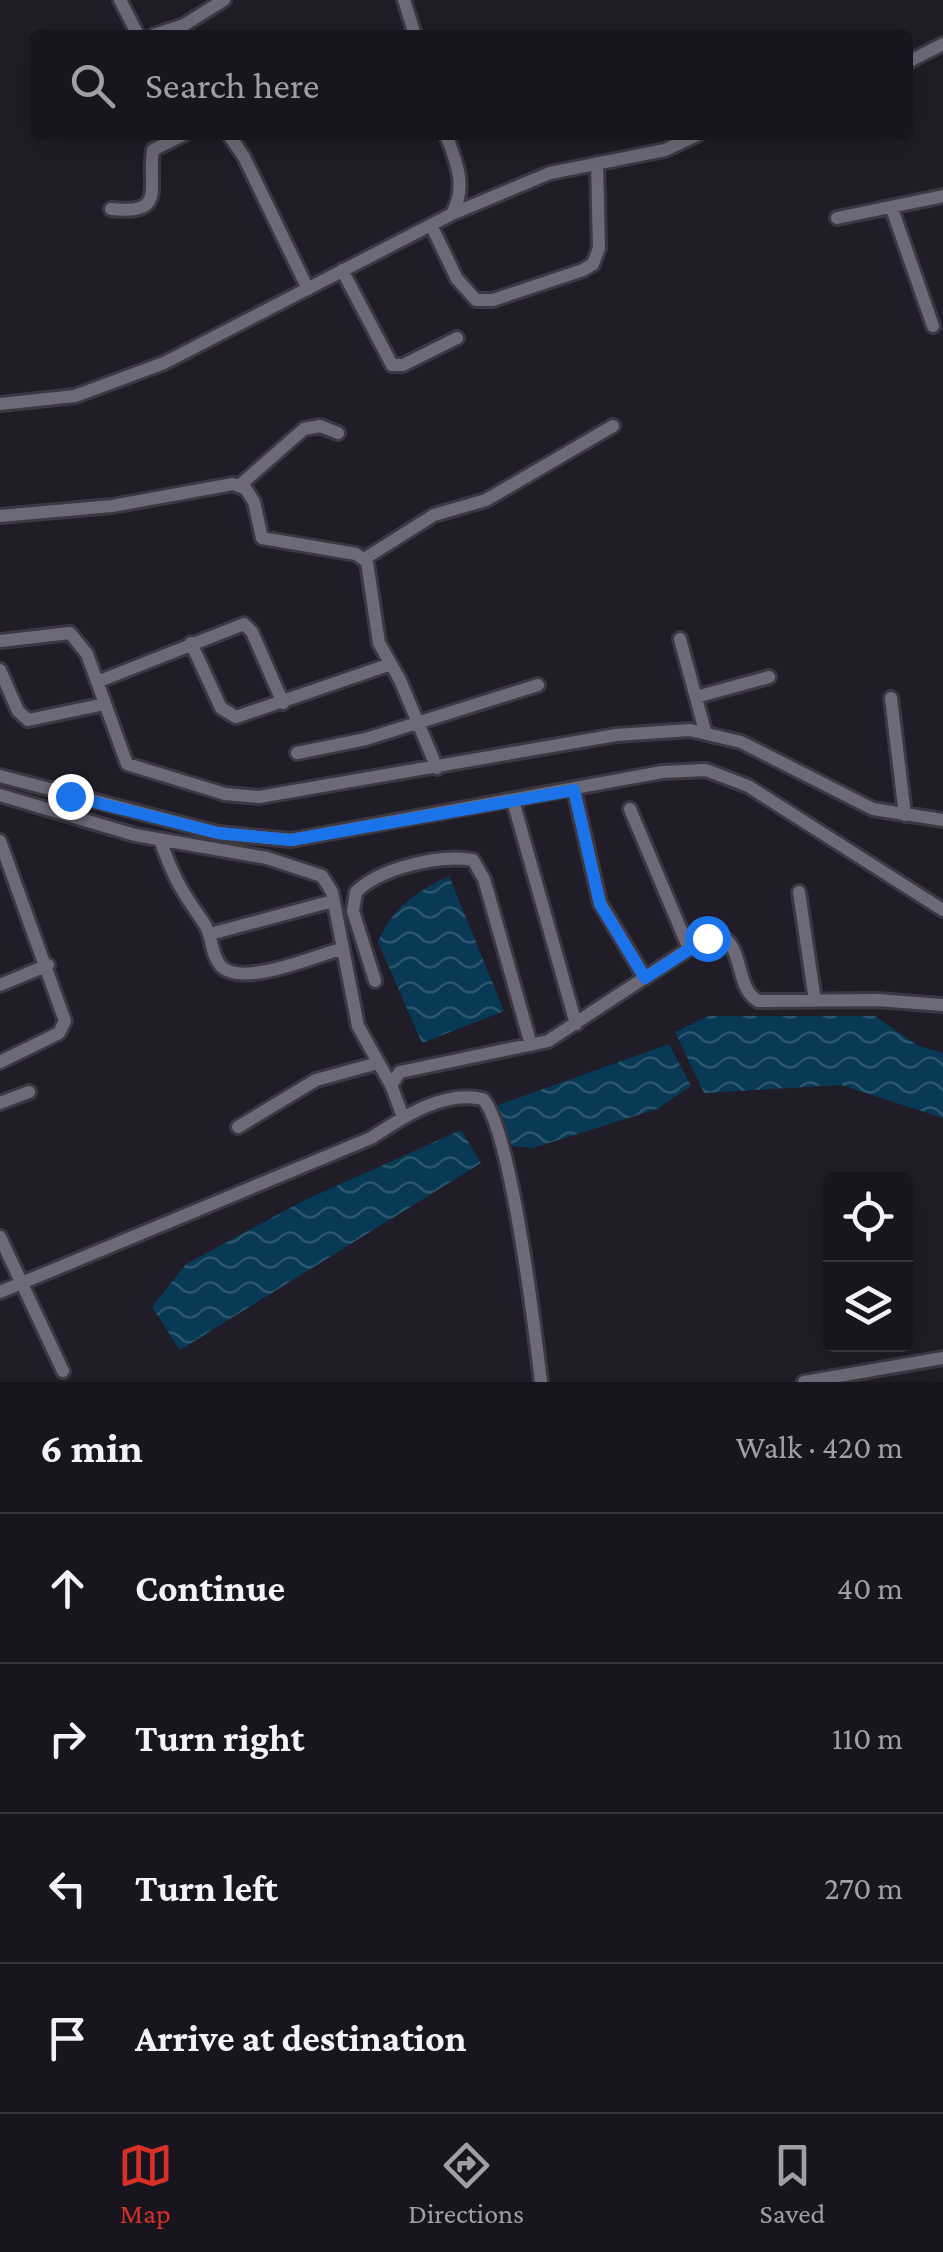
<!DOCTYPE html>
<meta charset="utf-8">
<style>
:root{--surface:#18151e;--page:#25222b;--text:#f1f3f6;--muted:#9f9fa4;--line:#36343c;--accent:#d93025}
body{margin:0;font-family:"Crimson Pro",serif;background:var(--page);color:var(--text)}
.controls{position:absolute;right:30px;bottom:30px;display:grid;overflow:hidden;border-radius:10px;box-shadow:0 10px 40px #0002}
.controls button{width:90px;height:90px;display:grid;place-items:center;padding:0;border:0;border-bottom:2px solid var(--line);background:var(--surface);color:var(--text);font:50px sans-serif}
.stop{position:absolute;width:30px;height:30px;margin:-22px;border:8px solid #1a73e8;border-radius:50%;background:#fff}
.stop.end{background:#1a73e8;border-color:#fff;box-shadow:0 2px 10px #0008}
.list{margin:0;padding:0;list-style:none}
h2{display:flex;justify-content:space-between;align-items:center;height:130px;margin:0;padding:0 40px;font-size:42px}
h2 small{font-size:32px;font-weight:400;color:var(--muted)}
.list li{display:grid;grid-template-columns:65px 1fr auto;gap:30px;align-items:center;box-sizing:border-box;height:150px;padding:0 40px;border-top:2px solid var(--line)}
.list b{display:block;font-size:38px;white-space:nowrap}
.list em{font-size:32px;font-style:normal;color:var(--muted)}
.icon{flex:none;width:55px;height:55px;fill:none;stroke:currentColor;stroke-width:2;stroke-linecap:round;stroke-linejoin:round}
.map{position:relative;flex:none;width:943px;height:1382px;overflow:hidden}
.search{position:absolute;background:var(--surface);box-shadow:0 10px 40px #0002;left:30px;right:30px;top:30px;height:110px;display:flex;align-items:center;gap:25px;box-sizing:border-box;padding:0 35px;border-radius:10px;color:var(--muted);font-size:38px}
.sheet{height:730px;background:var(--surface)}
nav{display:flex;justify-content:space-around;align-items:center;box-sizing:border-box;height:140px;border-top:2px solid var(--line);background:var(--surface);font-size:28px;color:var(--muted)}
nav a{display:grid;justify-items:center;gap:5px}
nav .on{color:var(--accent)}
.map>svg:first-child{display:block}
</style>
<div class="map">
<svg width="943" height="1382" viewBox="0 0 943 1382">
<defs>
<pattern id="water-waves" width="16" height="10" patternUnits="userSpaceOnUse" patternTransform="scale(2.5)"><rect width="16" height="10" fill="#083a56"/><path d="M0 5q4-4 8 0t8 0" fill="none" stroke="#2b566e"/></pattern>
</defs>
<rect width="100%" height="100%" fill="#201c28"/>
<!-- water -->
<path fill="url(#water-waves)" d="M449,876L504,1011L422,1043L378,942C393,907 415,892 449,876Z
M709,1016H875L917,1045L943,1053V1118L841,1085L704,1093L675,1032Z
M669,1044L691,1086L657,1109L533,1148L512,1146L498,1105Z
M461,1130L481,1163L180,1350L152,1307L186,1264L305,1200Z"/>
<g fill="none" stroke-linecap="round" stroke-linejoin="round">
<defs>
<path id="street" d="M120,0L138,35
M404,0L415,35
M154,35L184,25L224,0
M908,62L943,44
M229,135L244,157L308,289
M111,209C168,215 147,188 153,150L183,135
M892,209L933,326
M452,214L550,173L665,150L697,135
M837,218L943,196
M431,225L457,279L476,300H493L583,270L593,264L599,248L597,163
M342,270L392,365H403L457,338
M0,404L75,396L164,363L452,214C467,187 457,163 446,135
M239,486L304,429L320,426L338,433
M0,516L112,506L233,484L246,489L254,502L262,538L356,554L367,562L379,643L400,680L437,768
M364,559L434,515L486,500L613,426
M680,639L705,731
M0,641L70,633L87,654L127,764L225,794L259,797L616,735L690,730L741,742L873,809L943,820
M191,643L221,708L236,717L391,664
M0,670L18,711L28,720L105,704
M97,682L244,624L252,632L283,703
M696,697L769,677
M891,698L905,815
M297,753L366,739L538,685
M0,776L218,833L291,840L662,772L706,770L748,786L943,910
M574,790L600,903L645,978
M0,795L135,835L267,858L322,876L332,892L358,1026L391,1085
M513,801L576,1024
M630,809L689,949
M160,840C174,879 181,890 204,923C213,936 210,954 221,966C241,988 315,956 341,949
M0,841L65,1021L59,1033L0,1062
M799,892L815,1001
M210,934L333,901
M375,981L353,911L356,892C380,868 440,854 473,860L484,879L531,1045
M0,985L48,965
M0,1103L29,1092
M403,1117L391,1085L400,1072L548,1041L707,937L718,935C745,944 734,987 758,1001L877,1000L943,1005
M238,1127L316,1080L378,1063
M0,1237L63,1371
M0,1292L371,1138C403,1117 443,1090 483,1099C511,1131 535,1331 541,1382
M804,1382L943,1358"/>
</defs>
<!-- street casing -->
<use href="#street" stroke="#3c3843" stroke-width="18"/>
<!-- street -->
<use href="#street" stroke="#6e6978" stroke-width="12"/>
</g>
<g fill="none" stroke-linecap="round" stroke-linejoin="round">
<!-- route -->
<path stroke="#1a73e8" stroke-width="12" d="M70,796L218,833L291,840L574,790L600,904L645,978L707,938"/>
</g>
</svg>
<div class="controls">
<button><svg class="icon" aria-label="locate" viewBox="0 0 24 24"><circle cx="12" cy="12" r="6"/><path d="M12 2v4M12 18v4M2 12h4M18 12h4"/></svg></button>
<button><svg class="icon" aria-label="layers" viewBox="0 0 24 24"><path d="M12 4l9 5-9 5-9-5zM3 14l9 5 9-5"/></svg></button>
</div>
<div class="stop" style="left:707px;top:938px"></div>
<div class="stop end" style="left:70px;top:796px"></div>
<div class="search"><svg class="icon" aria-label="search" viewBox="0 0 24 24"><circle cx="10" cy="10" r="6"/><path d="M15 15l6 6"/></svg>Search here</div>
</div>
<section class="sheet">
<h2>6 min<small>Walk · 420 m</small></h2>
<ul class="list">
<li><svg class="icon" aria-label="ahead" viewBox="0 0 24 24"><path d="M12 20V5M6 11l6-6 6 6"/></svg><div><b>Continue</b></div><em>40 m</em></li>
<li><svg class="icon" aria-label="right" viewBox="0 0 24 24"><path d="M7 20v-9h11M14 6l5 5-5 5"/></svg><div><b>Turn right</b></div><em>110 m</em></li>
<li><svg class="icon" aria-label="left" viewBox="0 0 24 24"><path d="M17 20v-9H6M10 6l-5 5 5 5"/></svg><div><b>Turn left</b></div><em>270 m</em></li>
<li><svg class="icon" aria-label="arrive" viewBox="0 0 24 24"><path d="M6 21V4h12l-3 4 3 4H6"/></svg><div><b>Arrive at destination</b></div></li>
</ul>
</section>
<nav>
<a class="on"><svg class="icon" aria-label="map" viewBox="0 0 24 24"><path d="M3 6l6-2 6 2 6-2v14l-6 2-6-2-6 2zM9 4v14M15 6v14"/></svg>Map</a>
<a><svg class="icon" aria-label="directions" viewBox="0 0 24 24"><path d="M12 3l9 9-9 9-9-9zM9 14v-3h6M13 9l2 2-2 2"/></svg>Directions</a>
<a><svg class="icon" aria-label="saved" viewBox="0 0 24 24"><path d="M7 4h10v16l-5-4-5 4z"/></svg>Saved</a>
</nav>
